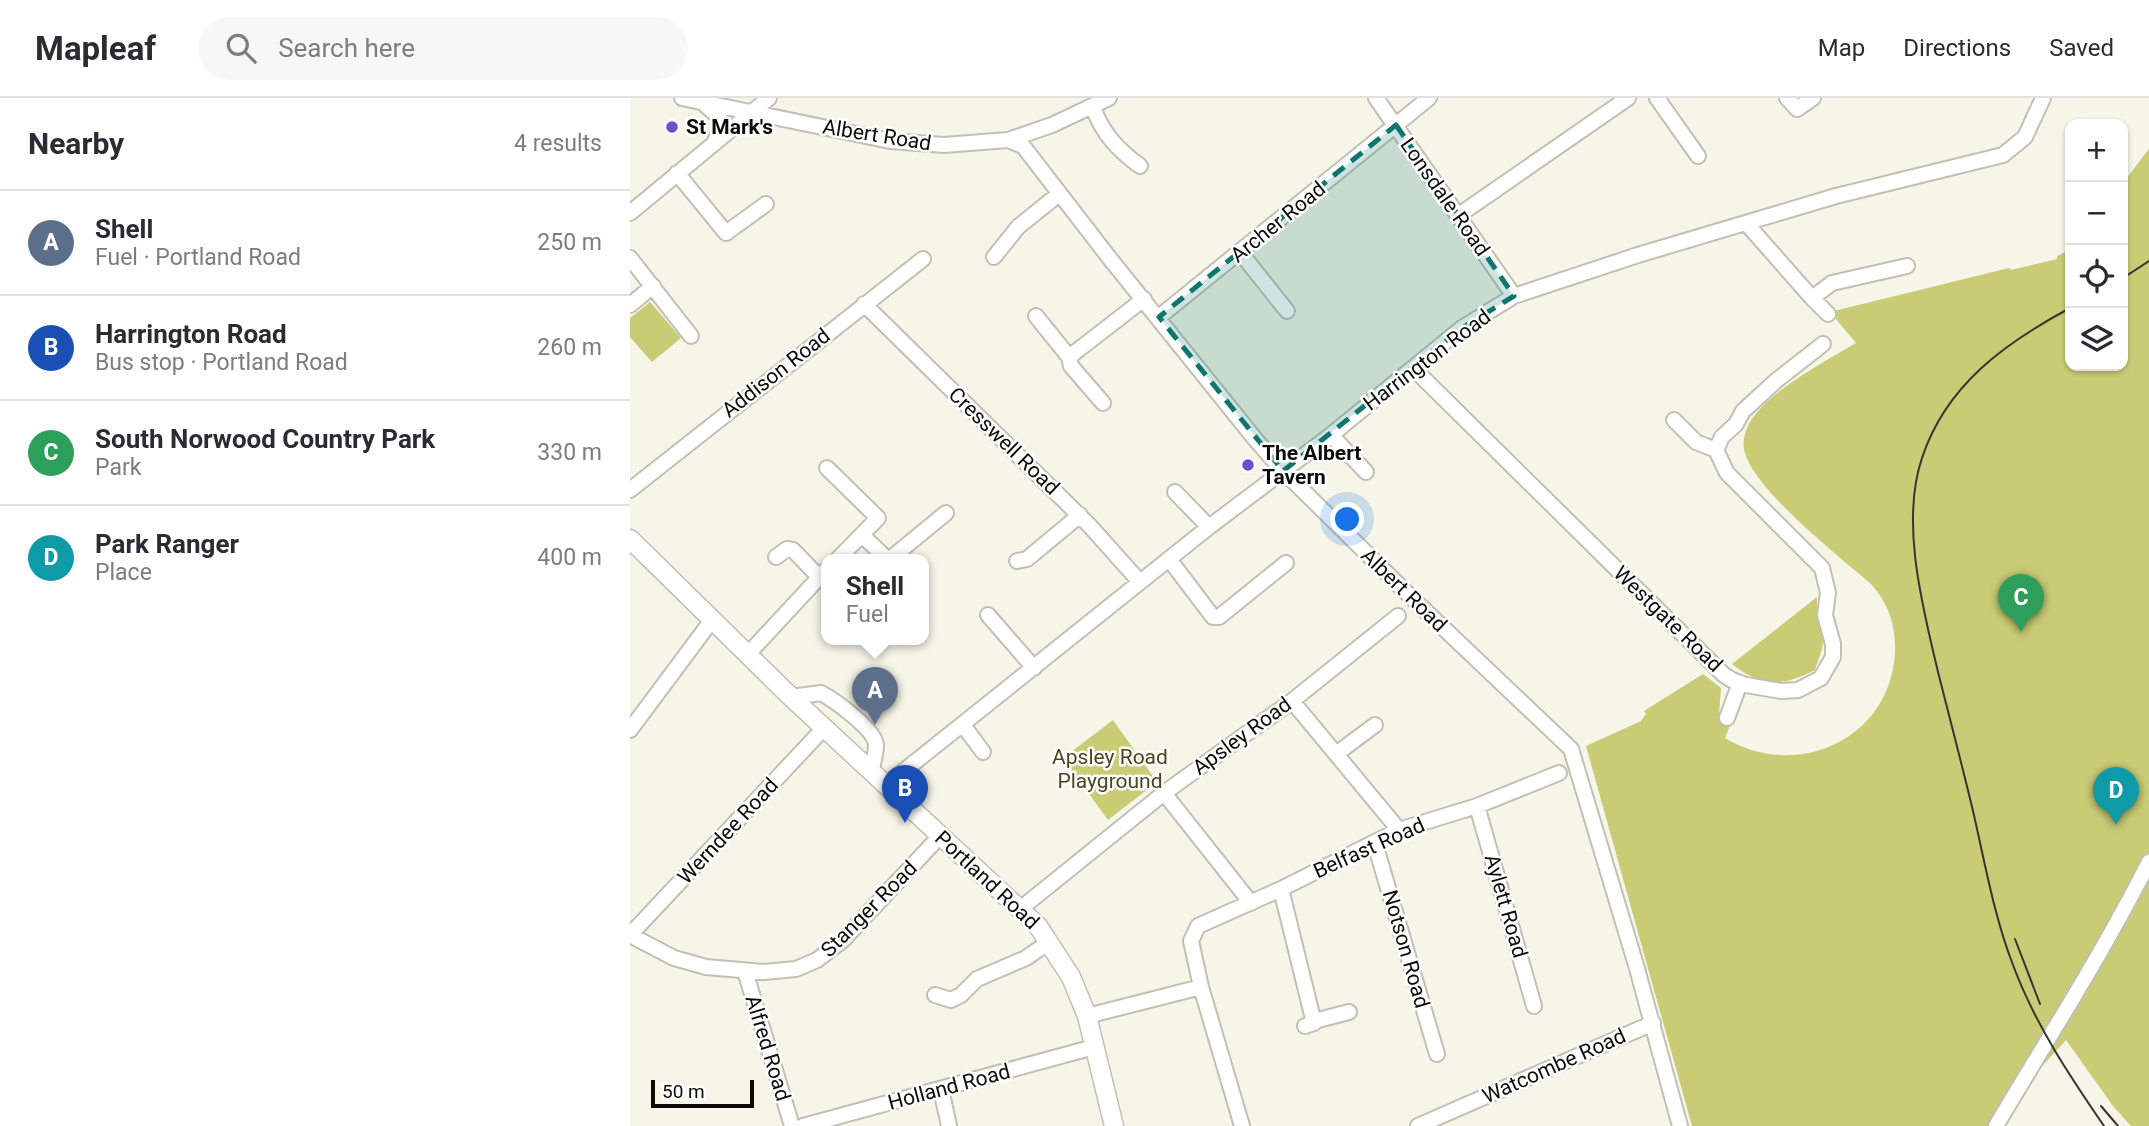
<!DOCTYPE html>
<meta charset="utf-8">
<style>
:root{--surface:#fff;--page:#f7f7f7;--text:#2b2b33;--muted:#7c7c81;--line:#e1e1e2;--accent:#6d50c9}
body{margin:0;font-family:Roboto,sans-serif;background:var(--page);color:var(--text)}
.controls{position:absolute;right:21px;top:21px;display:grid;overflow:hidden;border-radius:14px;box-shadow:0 2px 5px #0004}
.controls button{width:63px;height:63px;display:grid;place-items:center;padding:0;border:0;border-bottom:2px solid var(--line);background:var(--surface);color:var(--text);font:35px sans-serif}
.scale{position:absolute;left:21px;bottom:18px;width:103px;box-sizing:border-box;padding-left:7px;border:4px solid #0b0c08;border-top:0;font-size:19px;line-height:24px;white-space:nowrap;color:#0b0c08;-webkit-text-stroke:5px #fff;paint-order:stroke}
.you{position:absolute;left:718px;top:422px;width:24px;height:24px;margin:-18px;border:5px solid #fff;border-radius:50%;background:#1a73e8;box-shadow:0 0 0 10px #1a73e833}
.badge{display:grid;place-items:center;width:46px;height:46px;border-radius:50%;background:var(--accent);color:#fff;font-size:23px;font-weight:700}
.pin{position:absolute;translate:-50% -58px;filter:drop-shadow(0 2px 4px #0008)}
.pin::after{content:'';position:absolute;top:37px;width:24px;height:21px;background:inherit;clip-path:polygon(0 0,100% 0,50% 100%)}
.popup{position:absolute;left:191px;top:456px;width:108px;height:91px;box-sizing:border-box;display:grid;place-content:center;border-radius:14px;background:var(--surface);filter:drop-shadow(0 2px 5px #0005);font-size:23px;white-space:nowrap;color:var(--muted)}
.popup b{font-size:26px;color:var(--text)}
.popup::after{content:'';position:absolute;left:50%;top:100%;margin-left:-14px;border:14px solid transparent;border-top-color:var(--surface)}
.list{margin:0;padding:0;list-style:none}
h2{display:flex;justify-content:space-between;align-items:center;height:91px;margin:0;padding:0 28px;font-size:30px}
h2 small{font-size:23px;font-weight:400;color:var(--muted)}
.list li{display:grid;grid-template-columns:46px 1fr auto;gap:21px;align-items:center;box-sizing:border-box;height:105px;padding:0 28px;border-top:2px solid var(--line)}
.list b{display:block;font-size:26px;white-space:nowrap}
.list p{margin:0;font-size:23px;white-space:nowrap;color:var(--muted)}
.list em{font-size:23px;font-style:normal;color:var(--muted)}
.icon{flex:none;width:38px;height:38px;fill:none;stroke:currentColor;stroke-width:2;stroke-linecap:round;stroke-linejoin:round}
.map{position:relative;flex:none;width:1519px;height:1028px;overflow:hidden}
header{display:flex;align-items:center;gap:42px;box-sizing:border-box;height:98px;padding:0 35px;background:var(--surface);border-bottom:2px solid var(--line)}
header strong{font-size:33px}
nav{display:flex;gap:38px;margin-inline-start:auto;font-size:24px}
.search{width:490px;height:63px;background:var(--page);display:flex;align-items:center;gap:18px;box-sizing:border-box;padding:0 24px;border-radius:38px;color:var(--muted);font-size:26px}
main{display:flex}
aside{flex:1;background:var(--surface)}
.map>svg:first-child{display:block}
</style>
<header>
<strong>Mapleaf</strong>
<div class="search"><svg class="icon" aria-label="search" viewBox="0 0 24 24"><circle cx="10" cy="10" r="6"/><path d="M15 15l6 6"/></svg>Search here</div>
<nav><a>Map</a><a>Directions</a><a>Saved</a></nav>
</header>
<main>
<aside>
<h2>Nearby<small>4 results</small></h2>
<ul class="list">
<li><span class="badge" style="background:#5c6f8a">A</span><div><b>Shell</b><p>Fuel · Portland Road</p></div><em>250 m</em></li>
<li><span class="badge" style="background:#1a4fb4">B</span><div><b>Harrington Road</b><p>Bus stop · Portland Road</p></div><em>260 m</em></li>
<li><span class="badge" style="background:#2e9e5b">C</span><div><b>South Norwood Country Park</b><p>Park</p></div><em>330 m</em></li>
<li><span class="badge" style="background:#0f9aa8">D</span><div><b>Park Ranger</b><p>Place</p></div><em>400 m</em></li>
</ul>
</aside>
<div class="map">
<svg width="1519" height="1028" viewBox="0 0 1519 1028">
<rect width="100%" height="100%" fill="#f5f5e8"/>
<!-- green -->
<path fill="#c9cb75" d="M1519,51V1028H1501L1483,1008L1436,942L1406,975L1373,1028H1062L956,648L1011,623L1016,616L1014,613L1073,576L1091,590L1089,616L1102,622L1095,640C1166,683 1260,642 1265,555C1266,528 1259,506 1241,486C1209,458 1121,390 1114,351C1112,336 1119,323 1129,312C1147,290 1200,260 1226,245L1200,214L1379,170L1381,172L1427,161V158L1440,152V268H1493V85Z
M20,204L51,240L22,264L0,239V220Z
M1187,499C1186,514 1191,525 1193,539C1194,550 1188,562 1185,572C1153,589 1130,589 1102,566Z
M483,622L527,684L478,722L433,660Z"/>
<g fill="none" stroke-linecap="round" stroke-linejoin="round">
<defs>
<path id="minor" d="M52,0L260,43L314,47L378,42L393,48L481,162L625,341L653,373L785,503L941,651L1006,867L1050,1028
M746,0L884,198
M1027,0L1068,58
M1157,0L1167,11L1183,0
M73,5L89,19L90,33L85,43
M463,9C472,35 488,52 510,68
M378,42L422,27L479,0
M47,75L96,135L136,106
M0,115L139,0
M829,117L998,0
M1116,125L1182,200L1202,185L1277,168
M610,154L657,213
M364,159L388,129L429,96
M0,160L61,238
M1182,200L1198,216
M234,206L459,427L510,484
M0,207L23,188
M406,218L439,259L514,201
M529,219L799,0
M439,259L441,268L473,305
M783,270L1094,577L1102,582L1116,587L1151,593L1168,592L1191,580L1203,559V546L1195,517L1198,495L1192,470L1097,375L1086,352L1092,339L1106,326L1113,313L1147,282L1193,246
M1044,322L1066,344L1086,352
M701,337L736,374
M197,370L248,420L208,461
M0,392L293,161
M545,394L579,429
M232,437L257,461
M146,459L157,451L163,452L189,479
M260,461L316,415
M539,461L583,519H589L656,465
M387,463L397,461L450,417
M358,517L404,570
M118,556L196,472
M161,599L191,595C204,602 245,631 246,647C246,655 243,666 241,674
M662,603L769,732
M1097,620L1110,585
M333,627L353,654
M0,632L82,522
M706,656L745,627
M255,688L579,429L701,337L832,230L884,198L1008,157L1206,98L1373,57L1395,39L1413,0
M534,695L621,805
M847,708L904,908
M745,746L807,956
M651,791L684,925L675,928
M390,811L534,695L662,603L768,518
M0,837L44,860L76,869L134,874L166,871L187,862L213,842L310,738
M0,837L195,629
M115,873L162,1028
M305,897L321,902L331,897L347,881L396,860L419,844
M457,918L571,889
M684,923L719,914
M311,991L319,1028
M173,1028L464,949
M612,1028L571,889L561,843L568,828L651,791L769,732L847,708L929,675
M788,1028L1023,925
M1366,1028C1418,940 1473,855 1519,764"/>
<path id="major" d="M0,441L161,599L408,828L441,879L457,918L484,1028"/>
</defs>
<!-- minor casing -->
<use href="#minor" stroke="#c0c1b4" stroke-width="18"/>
<!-- major casing -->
<use href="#major" stroke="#c0c1b4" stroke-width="21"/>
<!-- minor -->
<use href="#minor" stroke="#fff" stroke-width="14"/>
<!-- major -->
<use href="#major" stroke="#fff" stroke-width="18"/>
<!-- tram -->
<path stroke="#353631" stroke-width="2" d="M1493,180L1519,163
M1440,210C1375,245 1316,287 1292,360C1270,425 1293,510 1308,574C1320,621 1332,667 1343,713C1355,765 1364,818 1383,867C1405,926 1439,977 1474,1028
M1385,841L1410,906
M1471,1008L1488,1028"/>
</g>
<!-- marked area -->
<path fill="#0f766e" fill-opacity="0.2" stroke="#0f766e" stroke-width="5" stroke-dasharray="14 9" stroke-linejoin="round" d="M766,27L884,198L832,230L653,373L529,219Z"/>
<!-- markers -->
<g fill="#6d50c9" stroke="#fff" stroke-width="2.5">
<circle cx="42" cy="29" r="7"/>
<circle cx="618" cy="367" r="7"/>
</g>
<g text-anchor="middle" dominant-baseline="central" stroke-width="5" stroke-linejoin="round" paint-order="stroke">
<!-- poi labels -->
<g font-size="21" font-weight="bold" fill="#0b0c08" stroke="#fff" text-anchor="start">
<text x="56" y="29">St Mark's</text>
<text x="632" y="355">The Albert<tspan x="632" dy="24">Tavern</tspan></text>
</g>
<!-- street labels -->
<g font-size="21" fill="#0b0c08" stroke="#fff">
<text transform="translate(247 37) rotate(9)">Albert Road</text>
<text transform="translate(815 99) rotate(55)">Lonsdale Road</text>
<text transform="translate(648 124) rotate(-39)">Archer Road</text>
<text transform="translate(797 262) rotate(-37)">Harrington Road</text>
<text transform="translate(146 275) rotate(-38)">Addison Road</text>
<text transform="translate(374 343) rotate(44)">Cresswell Road</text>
<text transform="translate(774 492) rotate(44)">Albert Road</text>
<text transform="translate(1038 521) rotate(44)">Westgate Road</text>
<text transform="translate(612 638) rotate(-36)">Apsley Road</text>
<text transform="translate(98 733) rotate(-47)">Werndee Road</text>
<text transform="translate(739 750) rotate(-24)">Belfast Road</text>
<text transform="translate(357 782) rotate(43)">Portland Road</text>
<text transform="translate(876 808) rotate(74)">Aylett Road</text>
<text transform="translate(239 811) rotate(-45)">Stanger Road</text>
<text transform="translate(776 851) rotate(74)">Notson Road</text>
<text transform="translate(138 950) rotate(73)">Alfred Road</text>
<text transform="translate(924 968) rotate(-24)">Watcombe Road</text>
<text transform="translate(319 989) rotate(-15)">Holland Road</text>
</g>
<!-- park labels -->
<g font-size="21" fill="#47481e" stroke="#fff">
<text x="480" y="659">Apsley Road<tspan x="480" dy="24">Playground</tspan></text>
</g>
</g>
</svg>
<div class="controls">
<button>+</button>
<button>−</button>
<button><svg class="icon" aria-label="locate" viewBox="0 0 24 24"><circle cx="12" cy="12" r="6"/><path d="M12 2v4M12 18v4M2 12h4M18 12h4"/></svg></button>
<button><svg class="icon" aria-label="layers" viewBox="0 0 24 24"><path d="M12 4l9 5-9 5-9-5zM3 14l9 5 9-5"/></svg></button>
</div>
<div class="scale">50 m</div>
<div class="you"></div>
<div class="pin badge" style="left:245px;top:627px;background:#5c6f8a">A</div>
<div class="popup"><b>Shell</b>Fuel</div>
<div class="pin badge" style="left:275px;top:725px;background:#1a4fb4">B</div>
<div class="pin badge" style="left:1391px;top:534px;background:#2e9e5b">C</div>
<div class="pin badge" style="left:1486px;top:727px;background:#0f9aa8">D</div>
</div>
</main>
